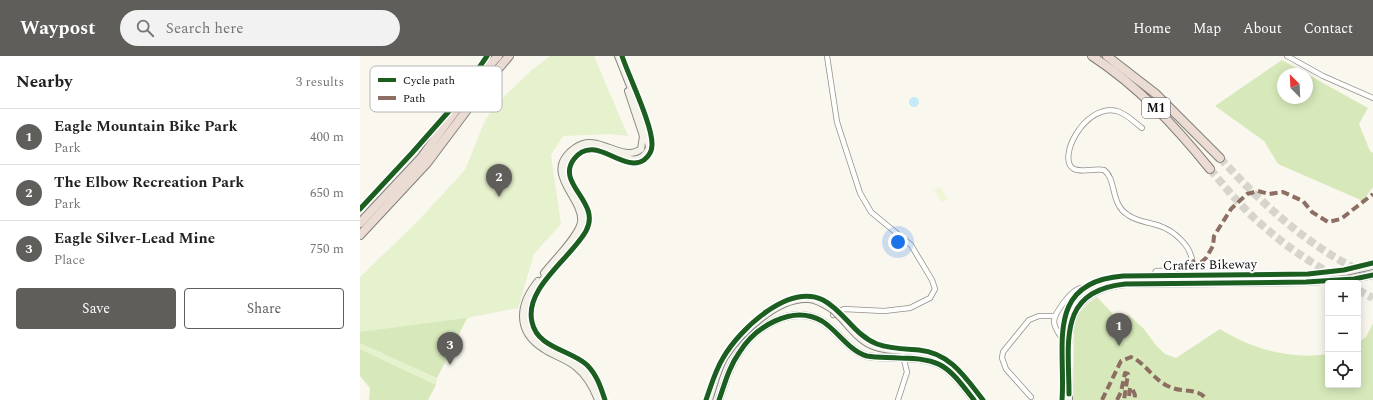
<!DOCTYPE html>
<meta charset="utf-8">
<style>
:root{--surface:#fff;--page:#f2f2f2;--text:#222;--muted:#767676;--line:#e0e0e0;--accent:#5f5e5b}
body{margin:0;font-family:Spectral,serif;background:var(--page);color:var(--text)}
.controls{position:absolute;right:12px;bottom:12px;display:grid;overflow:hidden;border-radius:4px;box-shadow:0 2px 10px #0003}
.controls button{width:36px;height:36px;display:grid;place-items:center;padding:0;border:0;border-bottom:1px solid var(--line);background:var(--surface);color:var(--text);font:20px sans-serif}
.compass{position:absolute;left:917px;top:12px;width:36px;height:36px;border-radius:50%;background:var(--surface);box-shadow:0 2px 10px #0003;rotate:336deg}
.you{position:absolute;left:538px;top:186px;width:14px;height:14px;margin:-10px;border:3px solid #fff;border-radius:50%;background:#1a73e8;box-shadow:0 0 0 6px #1a73e833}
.badge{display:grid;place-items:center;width:26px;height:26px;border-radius:50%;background:var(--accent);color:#fff;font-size:13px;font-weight:700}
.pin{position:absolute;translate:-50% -33px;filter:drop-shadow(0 1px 2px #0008)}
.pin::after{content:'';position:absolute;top:21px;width:14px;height:12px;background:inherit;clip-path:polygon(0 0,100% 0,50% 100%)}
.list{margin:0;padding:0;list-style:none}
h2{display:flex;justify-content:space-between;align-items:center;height:52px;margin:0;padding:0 16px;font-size:17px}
h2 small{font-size:13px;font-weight:400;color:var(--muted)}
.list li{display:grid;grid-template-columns:26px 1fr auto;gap:12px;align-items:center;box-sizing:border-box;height:56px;padding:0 16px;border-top:1px solid var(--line)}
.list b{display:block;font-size:15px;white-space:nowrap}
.list p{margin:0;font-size:13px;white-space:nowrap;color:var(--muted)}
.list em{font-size:13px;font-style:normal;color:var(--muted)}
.actions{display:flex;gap:8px;padding:12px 16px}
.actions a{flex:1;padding:9px 0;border:1px solid var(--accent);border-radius:4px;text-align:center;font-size:14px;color:var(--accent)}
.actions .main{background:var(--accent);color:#fff}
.icon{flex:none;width:22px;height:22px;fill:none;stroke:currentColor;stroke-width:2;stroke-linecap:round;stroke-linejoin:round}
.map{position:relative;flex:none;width:1013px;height:344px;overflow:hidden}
header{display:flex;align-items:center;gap:24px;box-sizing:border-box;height:56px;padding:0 20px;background:var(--accent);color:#fff}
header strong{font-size:19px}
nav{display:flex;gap:22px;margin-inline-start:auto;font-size:14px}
.search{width:280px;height:36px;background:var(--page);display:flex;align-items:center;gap:10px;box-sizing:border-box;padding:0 14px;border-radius:22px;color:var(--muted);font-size:15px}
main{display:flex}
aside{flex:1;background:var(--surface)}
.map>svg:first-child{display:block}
</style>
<header>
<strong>Waypost</strong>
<div class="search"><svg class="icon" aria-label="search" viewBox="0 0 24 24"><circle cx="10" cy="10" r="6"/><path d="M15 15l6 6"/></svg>Search here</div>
<nav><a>Home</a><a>Map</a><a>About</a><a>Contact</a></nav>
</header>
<main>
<aside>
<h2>Nearby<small>3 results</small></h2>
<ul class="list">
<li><span class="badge">1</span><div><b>Eagle Mountain Bike Park</b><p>Park</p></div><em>400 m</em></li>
<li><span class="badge">2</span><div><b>The Elbow Recreation Park</b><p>Park</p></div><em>650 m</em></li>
<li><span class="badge">3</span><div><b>Eagle Silver-Lead Mine</b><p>Place</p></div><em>750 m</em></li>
</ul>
<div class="actions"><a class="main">Save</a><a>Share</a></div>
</aside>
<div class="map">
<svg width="1013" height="344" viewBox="0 0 1013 344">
<rect width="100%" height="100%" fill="#faf7ef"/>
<!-- green -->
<path fill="#e6f1cd" d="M190,0H234L268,80L249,78L203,80L191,99L201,168L174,198L158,252L107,262L77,322L76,329L0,293V221L56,167L105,114L124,67L134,50L173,13Z"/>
<!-- forest -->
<path fill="#d7e9ba" d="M922,4L947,18H923V42H947V18L1008,52L999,68L1010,95L1013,97V131L1003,145L918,108L904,85L855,50Z
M737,241L753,258L769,259L784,273L795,288L805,298L816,302L860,273C892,293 930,304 968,298V329H998V287L1006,281L1013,267V344H713L714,268C719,256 726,248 737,241Z
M107,262L77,322L0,287V276Z
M0,293L76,329L68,344H9L10,332L0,320Z"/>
<!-- pitch -->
<path fill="#f0f5d7" d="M580,131L588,143L582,147L574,135Z"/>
<!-- water -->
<path fill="#c2eaf7" d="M549 46a5 5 0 1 1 10 0a5 5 0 1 1-10 0Z"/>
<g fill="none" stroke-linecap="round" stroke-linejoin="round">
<!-- highway-tunnel -->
<path stroke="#d6d4cd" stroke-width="8" stroke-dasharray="8 4" stroke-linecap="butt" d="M860,102C904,150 953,195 1013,221
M850,113C868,135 887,157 909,175C932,195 959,211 985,227
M998,234L1013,242"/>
<defs>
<path id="street" d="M467,0L477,66L500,137L511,156L551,189L572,224L575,233L570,242L550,252L524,255L484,253L473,259
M927,0L963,20L1013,42
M782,72C774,66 767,58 757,55C724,47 696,104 714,113C722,117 735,112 744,114C757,124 750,148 768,159C778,166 789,166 800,170C814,175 830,189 832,204C821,214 810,215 796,215L791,224
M704,285C700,279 694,273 694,265C695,256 712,233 721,232L727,238
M671,341L646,313L642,302L643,296L669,264L679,260H695
M538,344L547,316L543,300"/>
<path id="secondary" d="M184,217C193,205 219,180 221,166C224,141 180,117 215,92C238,75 261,108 281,93L283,80L268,35
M178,225C159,248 155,275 184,293C194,300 207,303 216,311C227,320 233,331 238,344
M479,260C489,270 499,285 513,290C535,299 562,291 583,303C599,313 609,329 620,344
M243,344C238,329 232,316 219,306C203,293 177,292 169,269C157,236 209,200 224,173C239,147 184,120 216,97C242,79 275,123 289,92L285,68L258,0
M349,344C354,330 357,314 365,301C380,277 418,241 448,243C457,243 465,249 473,254
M359,344C365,327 369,311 379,297C395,271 432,248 462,265C478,275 489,295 507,300C518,302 530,301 540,302C583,302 589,312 614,344
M704,344C706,294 690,226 763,223L949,220L985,216L1013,210
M709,344C709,291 695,235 765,228L946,226L994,223L1013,219"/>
<path id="highway" d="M732,0C779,31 815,70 850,113
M747,0L796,38L860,102
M0,167L61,102L126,13L138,0
M0,179L67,107L133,19L149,0"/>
</defs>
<!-- street casing -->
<use href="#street" stroke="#93918e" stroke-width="6"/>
<!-- secondary casing -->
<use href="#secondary" stroke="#898884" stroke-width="8"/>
<!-- highway casing -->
<use href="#highway" stroke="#807f7b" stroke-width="10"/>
<!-- street -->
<use href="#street" stroke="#fefefd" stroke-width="4.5"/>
<!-- secondary -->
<use href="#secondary" stroke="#f4f1e8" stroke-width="6"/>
<!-- highway -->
<use href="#highway" stroke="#eadbd3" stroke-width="8"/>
<defs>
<path id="secondary-bridge" d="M473,254L479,260"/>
</defs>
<!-- secondary-bridge casing -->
<use href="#secondary-bridge" stroke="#898884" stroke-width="8" stroke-linecap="butt"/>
<!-- secondary-bridge -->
<use href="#secondary-bridge" stroke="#f4f1e8" stroke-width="6"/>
<!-- quiet -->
<path stroke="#8d6e63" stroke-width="4" stroke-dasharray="8 4" stroke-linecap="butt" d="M832,204L836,209L839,208L846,202L853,190L854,180L871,153L887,138L898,135L909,138L923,136L943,145L952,156L968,166L981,163L1013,138
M769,340L770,332H772L775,339L774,344
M742,344L761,305L771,301C786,307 794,325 810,331C823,337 838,331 847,344
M757,344L761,336L765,317L768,318L764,344"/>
<defs>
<path id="cycleway" d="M0,153L52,97L90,54L127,0
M709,338C709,286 697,235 765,228L946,226L994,223L1013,219
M245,344C241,332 237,319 227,309C211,294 177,292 172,266C164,232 211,202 226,175C242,146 195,128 214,103C235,76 263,118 284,104C289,100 292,95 292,89C293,70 269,21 262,0
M346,344C351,330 355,315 363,302C379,274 428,227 463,244C484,255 494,279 517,288C530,293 545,293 559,294C590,297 605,321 623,344
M359,344C365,327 369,311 379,297C395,271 432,248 462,265C478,275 489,295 507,300C518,302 530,301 540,302C583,302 589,312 614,344
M702,344C706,291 684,226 763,220L948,218L984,214L1013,207"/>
</defs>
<!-- cycleway casing -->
<use href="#cycleway" stroke="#fff" stroke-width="8"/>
<!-- cycleway -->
<use href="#cycleway" stroke="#1b5e20" stroke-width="5"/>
</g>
<g text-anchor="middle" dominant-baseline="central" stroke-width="4" stroke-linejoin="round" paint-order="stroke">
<!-- shield labels -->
<rect fill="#fff" stroke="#545454" stroke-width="1" x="782" y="42" width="28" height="20" rx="3"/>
<g font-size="12" font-weight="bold" fill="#0b0b0b">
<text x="796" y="52">M1</text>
</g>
<!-- street labels -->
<g font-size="13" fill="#0b0b0b" stroke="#fff">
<text transform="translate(850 209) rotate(-1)">Crafers Bikeway</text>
</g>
</g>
<!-- legend -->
<rect x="10" y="10" width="132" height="46" rx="6" fill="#fff" stroke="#b6b6b6" stroke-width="1"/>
<rect x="18" y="22" width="18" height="4" fill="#1b5e20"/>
<rect x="18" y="40" width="18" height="4" fill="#8d6e63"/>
<g font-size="11" fill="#0b0b0b">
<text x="43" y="28">Cycle path</text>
<text x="43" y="46">Path</text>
</g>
</svg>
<div class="controls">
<button>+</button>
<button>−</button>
<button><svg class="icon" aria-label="locate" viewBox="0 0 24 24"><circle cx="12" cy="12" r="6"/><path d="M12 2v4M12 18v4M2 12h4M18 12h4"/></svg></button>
</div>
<svg class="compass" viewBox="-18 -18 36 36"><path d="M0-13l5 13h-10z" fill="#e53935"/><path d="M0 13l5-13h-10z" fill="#767676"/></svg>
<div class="you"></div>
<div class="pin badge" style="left:759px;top:290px">1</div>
<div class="pin badge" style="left:139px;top:141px">2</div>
<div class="pin badge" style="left:90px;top:309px">3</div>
</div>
</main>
